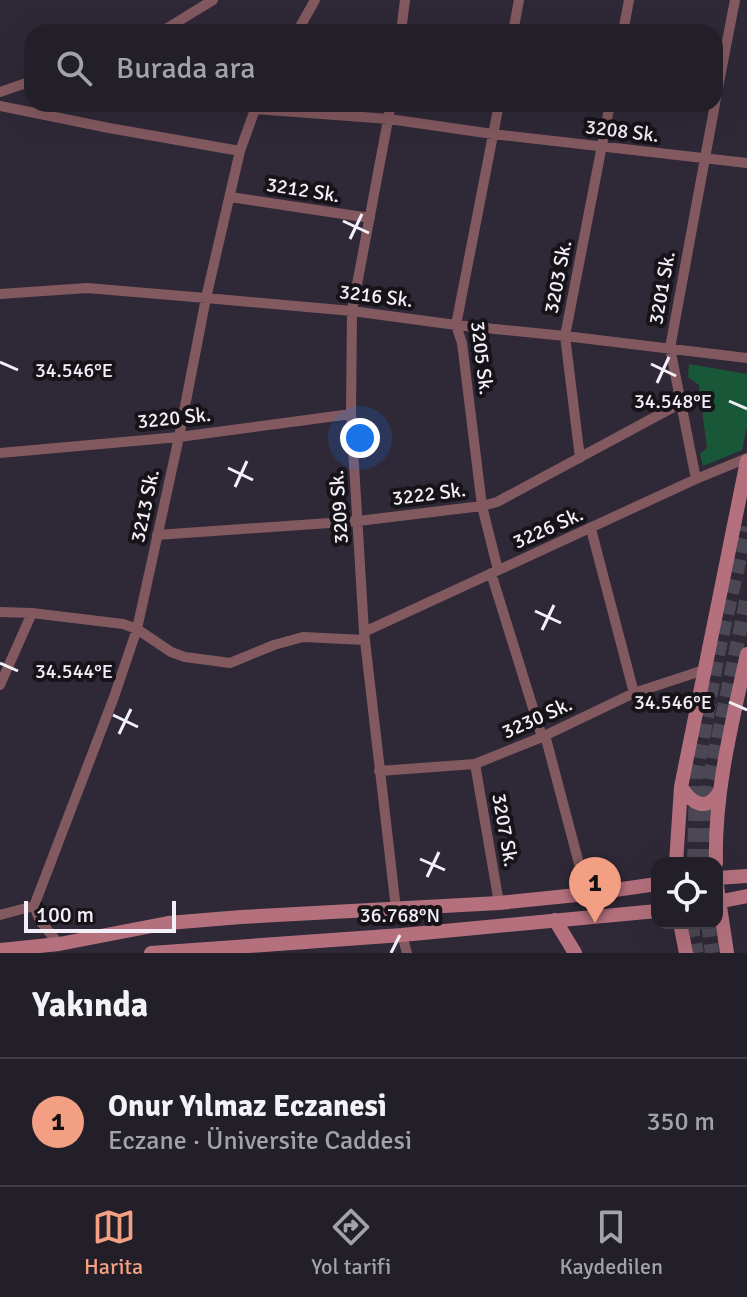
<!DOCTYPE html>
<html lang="tr">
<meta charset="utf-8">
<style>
:root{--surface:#231f29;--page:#2f2c35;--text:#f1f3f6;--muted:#a3a2a8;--line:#403d46;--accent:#f39f83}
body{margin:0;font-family:Signika,sans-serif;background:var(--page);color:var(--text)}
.controls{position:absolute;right:24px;bottom:24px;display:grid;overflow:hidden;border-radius:16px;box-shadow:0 8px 32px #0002}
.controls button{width:72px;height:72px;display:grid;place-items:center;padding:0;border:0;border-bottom:2px solid var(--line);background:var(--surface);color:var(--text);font:40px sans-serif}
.scale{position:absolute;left:24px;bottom:20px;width:152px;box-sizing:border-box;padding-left:8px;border:4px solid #f3eff8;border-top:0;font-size:22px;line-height:28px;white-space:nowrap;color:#f3eff8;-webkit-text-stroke:6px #161319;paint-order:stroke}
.you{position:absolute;left:360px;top:438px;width:28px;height:28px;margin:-20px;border:6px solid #fff;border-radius:50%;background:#1a73e8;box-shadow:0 0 0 12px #1a73e833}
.badge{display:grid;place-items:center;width:52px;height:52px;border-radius:50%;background:var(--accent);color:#111;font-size:26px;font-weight:700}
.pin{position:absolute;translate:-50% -66px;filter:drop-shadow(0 2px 4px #0008)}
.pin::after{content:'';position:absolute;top:42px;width:28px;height:24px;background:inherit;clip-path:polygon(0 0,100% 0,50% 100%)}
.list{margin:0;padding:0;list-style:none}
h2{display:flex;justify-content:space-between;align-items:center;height:104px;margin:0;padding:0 32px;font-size:34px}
h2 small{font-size:26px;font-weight:400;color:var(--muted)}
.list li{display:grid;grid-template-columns:52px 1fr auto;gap:24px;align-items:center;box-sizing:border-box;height:128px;padding:0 32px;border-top:2px solid var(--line)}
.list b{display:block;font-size:30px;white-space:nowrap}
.list p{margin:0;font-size:26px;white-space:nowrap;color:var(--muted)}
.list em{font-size:26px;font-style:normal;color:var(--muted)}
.icon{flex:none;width:44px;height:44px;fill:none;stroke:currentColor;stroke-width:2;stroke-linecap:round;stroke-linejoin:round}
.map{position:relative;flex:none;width:747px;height:953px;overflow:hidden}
.search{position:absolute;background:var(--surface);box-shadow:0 8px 32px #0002;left:24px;right:24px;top:24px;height:88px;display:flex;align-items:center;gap:20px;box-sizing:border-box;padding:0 28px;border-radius:24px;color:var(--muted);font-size:30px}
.sheet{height:232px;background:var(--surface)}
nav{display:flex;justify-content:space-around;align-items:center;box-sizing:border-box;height:112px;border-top:2px solid var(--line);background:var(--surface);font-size:22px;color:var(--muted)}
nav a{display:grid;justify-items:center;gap:4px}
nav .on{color:var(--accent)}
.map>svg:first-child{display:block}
</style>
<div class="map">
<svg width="747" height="953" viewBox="0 0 747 953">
<rect width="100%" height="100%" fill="#2f2937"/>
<!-- green -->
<path fill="#185839" d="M689,364L747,374V427L742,450L703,466L700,454L707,448L699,385L688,377Z"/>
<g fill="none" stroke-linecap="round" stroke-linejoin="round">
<!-- secondary-tunnel -->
<path stroke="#4c4754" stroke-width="14" stroke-dasharray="14 7" stroke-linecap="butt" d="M694,863L696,778L718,654L747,527
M707,863L706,805L709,781L747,597
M693,923V934L697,953
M708,923L712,953"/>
<!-- street -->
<path stroke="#835960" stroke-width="10" d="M161,32L213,0
M297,32L315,0
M401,32L405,0
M513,32L519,0
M623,32L629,0
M0,92L32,81
M715,103L735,0
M391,104L352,311L351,414L364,632L396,909
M0,106L109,128L240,151
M254,109L389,119L493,134L747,163
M230,197L370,218
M0,294L87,288L206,298L352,311L456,325L565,336L747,358
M0,453L179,437L351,414
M580,458L565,336L610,104
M696,479L670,348L715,104
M591,529L634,693
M157,535L358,521L482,506L497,502L681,403
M498,570L482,506L462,343L456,325L499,104
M491,573L542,737
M0,612L32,613L123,624L137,629L171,652L185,657L230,663L274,645L303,637L365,640
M364,632L696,479L747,458
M0,685L32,613
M545,735L587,894
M475,764L499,903
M379,771L475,764L542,737L634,693L704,670
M34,906L114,697L137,629L179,437L206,298L240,151L257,104
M34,906L40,921L59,944
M0,915L34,906
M402,935L407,953"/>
<!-- secondary -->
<path stroke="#b4717d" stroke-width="14" d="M681,787C692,804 707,813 720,791
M676,863L681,787L747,461
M716,863C714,793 732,723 747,654
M717,878L747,876
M717,886L727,953
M717,902L747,896
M555,920L575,953
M680,923L686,953
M0,950L59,944L168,923L241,917L499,903L587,894L657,884
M151,953L402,935L657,911"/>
</g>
<!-- ticks -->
<path fill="none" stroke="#f3eff8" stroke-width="3" d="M343,221L369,233M350,239L362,214M0,362L18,370M651,364L676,376M657,383L669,357M729,401L747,409M228,468L253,480M235,487L247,461M535,611L561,623M542,630L554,605M0,663L18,671M729,702L747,710M113,715L138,727M119,734L131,709M420,859L445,870M427,877L439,852M391,953L400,935"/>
<g text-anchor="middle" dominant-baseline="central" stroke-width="8" stroke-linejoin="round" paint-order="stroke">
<!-- street labels -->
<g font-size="20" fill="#f3eff8" stroke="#161319">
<text transform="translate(622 131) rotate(7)">3208 Sk.</text>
<text transform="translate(303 190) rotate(9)">3212 Sk.</text>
<text transform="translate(558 277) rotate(-79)">3203 Sk.</text>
<text transform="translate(662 288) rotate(-80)">3201 Sk.</text>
<text transform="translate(376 296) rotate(7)">3216 Sk.</text>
<text transform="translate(482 358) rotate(83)">3205 Sk.</text>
<text transform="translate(174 418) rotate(-6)">3220 Sk.</text>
<text transform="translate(429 494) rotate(-7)">3222 Sk.</text>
<text transform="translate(145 506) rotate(-78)">3213 Sk.</text>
<text transform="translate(339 507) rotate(-94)">3209 Sk.</text>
<text transform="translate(548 528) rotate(-24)">3226 Sk.</text>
<text transform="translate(537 718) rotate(-24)">3230 Sk.</text>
<text transform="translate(505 830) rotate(80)">3207 Sk.</text>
</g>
</g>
<g font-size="20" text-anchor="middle" fill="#f3eff8" stroke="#161319" stroke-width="8" stroke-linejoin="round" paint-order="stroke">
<text x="74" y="377">34.546°E</text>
<text x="673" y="408">34.548°E</text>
<text x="74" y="678">34.544°E</text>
<text x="673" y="709">34.546°E</text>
<text x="400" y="922">36.768°N</text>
</g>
</svg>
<div class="controls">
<button><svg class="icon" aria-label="locate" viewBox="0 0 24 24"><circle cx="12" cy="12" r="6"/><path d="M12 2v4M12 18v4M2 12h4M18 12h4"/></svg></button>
</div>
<div class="scale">100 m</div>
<div class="you"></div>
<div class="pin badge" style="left:595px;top:923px">1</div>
<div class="search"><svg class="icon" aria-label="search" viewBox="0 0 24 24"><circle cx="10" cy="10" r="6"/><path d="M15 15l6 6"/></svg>Burada ara</div>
</div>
<section class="sheet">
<h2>Yakında<small></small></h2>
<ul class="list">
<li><span class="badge">1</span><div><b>Onur Yılmaz Eczanesi</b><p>Eczane · Üniversite Caddesi</p></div><em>350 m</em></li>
</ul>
</section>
<nav>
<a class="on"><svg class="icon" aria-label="map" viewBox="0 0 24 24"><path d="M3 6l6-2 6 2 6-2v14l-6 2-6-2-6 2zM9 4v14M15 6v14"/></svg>Harita</a>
<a><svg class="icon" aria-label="directions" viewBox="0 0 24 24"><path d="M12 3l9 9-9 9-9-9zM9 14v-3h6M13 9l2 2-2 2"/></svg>Yol tarifi</a>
<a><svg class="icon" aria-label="saved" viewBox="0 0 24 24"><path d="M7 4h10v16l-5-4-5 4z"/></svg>Kaydedilen</a>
</nav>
